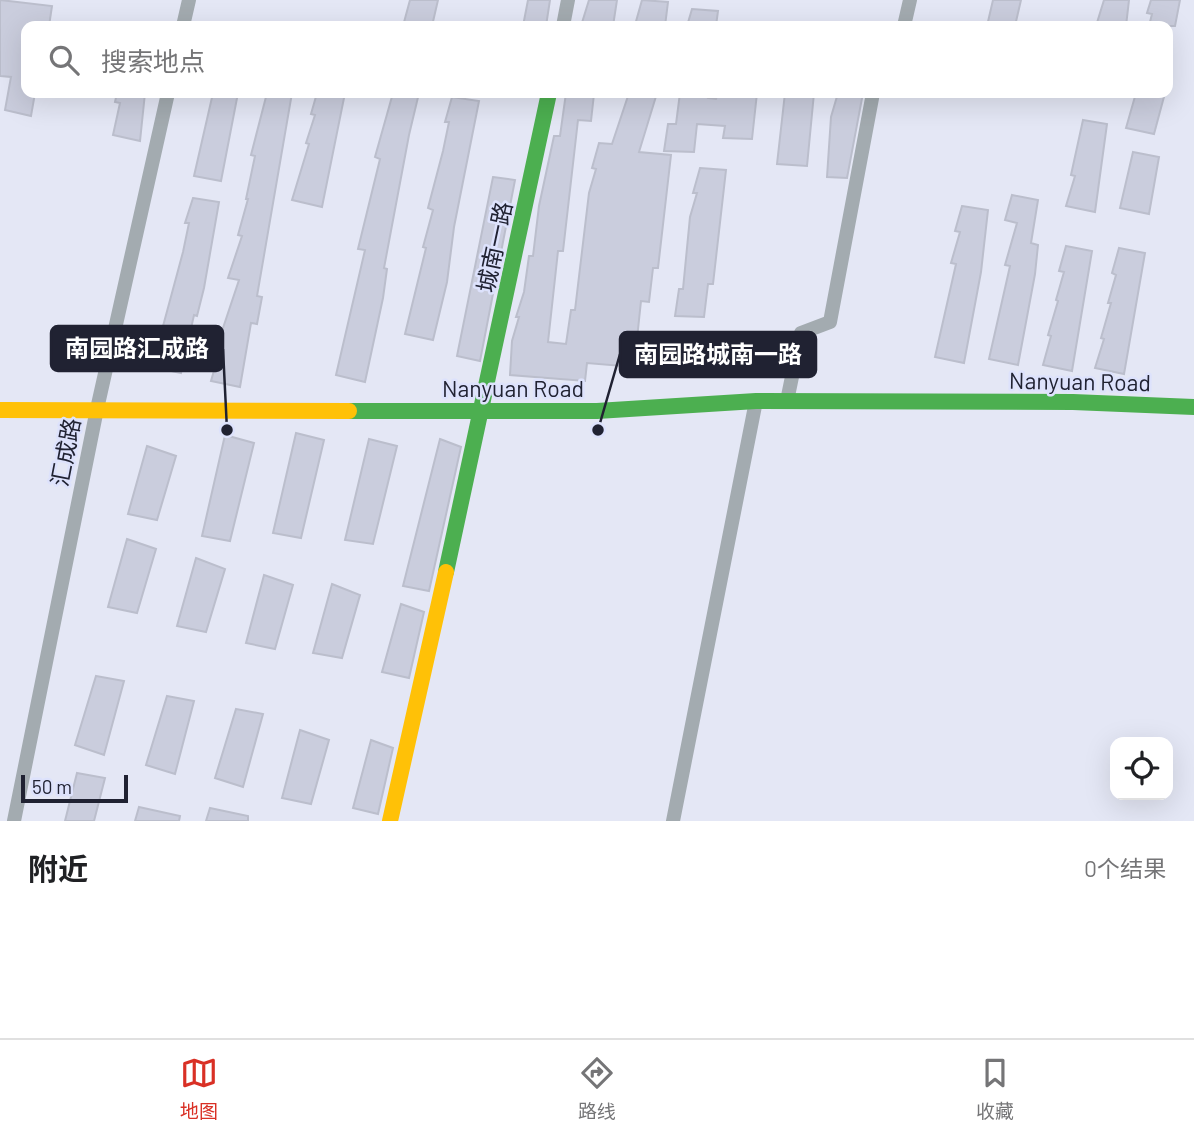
<!DOCTYPE html>
<html lang="zh">
<meta charset="utf-8">
<style>
:root{--surface:#fff;--page:#f2f2f2;--text:#202124;--muted:#757577;--line:#e0e0e0;--accent:#d93025}
body{margin:0;font-family:Barlow,"Noto Sans SC",sans-serif;background:var(--page);color:var(--text)}
.controls{position:absolute;right:21px;bottom:21px;display:grid;overflow:hidden;border-radius:14px;box-shadow:0 7px 28px #0002}
.controls button{width:63px;height:63px;display:grid;place-items:center;padding:0;border:0;border-bottom:2px solid var(--line);background:var(--surface);color:var(--text);font:35px sans-serif}
.scale{position:absolute;left:21px;bottom:18px;width:107px;box-sizing:border-box;padding-left:7px;border:4px solid #202232;border-top:0;font-size:19px;line-height:24px;white-space:nowrap;color:#202232;-webkit-text-stroke:5px #dde2fc;paint-order:stroke}
.list{margin:0;padding:0;list-style:none}
h2{display:flex;justify-content:space-between;align-items:center;height:91px;margin:0;padding:0 28px;font-size:30px}
h2 small{font-size:23px;font-weight:400;color:var(--muted)}
.icon{flex:none;width:38px;height:38px;fill:none;stroke:currentColor;stroke-width:2;stroke-linecap:round;stroke-linejoin:round}
.map{position:relative;flex:none;width:1194px;height:821px;overflow:hidden}
.search{position:absolute;background:var(--surface);box-shadow:0 7px 28px #0002;left:21px;right:21px;top:21px;height:77px;display:flex;align-items:center;gap:18px;box-sizing:border-box;padding:0 24px;border-radius:14px;color:var(--muted);font-size:26px}
.sheet{height:217px;background:var(--surface)}
nav{display:flex;justify-content:space-around;align-items:center;box-sizing:border-box;height:98px;border-top:2px solid var(--line);background:var(--surface);font-size:19px;color:var(--muted)}
nav a{display:grid;justify-items:center;gap:4px}
nav .on{color:var(--accent)}
.map>svg:first-child{display:block}
</style>
<div class="map">
<svg width="1194" height="821" viewBox="0 0 1194 821">
<rect width="100%" height="100%" fill="#e4e7f5"/>
<!-- building -->
<path fill="#cacddd" stroke="#bbbecc" stroke-width="2" d="M0,0L52,6L49,26H26V93H35L31,116L5,110L11,77L0,76Z
M410,0H438L432,26H403Z
M528,0H550L546,26H523Z
M589,0H617L613,26H581Z
M642,0L668,2L665,26L635,25Z
M993,0H1021L1015,26H987Z
M1104,0H1129L1126,26H1096Z
M1151,0H1180L1175,26H1149L1152,14L1147,13Z
M692,9L718,11L716,26H687Z
M117,93H145L140,141L113,135L120,103L115,102Z
M213,93H238L221,181L194,176Z
M267,93H292L257,296L262,297L257,324L251,323L240,387L211,381L220,350L216,349L239,280L228,278L242,236L238,235L248,199H246L255,156L251,155Z
M317,93H345L322,207L292,200L309,144L306,143L315,115L311,114Z
M393,93H419L409,135L384,268L387,269L383,298L365,382L336,375L365,250L358,249L380,159L375,157Z
M566,93L594,94L591,121L578,120L563,251H558L548,342L566,344L571,310H575L589,193L596,169L592,168L599,143L612,144L629,93H657L639,152L671,155L658,268H653L649,302L641,301L634,367L587,363L585,381L510,375L512,341L519,317H516L524,292L529,256H533L539,206L554,136H560Z
M680,93H709L708,98L716,99L718,93H757L752,139L723,138L725,126L697,124L694,152L664,151L668,124H676Z
M785,93H814L807,166L777,164Z
M838,93H863L847,178L827,177L831,117Z
M1136,93H1165L1154,134L1126,128Z
M452,97L479,101L454,227L447,282L433,340L405,334L426,248L423,247L433,210L428,208L443,151L449,122H445Z
M1083,120L1107,124L1095,212L1066,206L1075,176L1071,175Z
M1133,152L1159,157L1149,214L1120,208Z
M700,168L726,170L713,284H708L704,317L675,316L679,289H683L690,217L697,193H693Z
M493,177L515,180L480,361L457,356Z
M1012,195L1038,200L1031,243L1038,245L1035,274L1018,365L989,359L1010,266L1005,265L1017,223L1005,220Z
M193,198L219,202L204,288L197,316L194,315L181,373L152,367L183,252L189,223H185Z
M962,206L988,210L981,272L964,363L935,357L956,264L951,263L960,232L955,231Z
M1066,246L1092,251L1072,371L1043,365L1051,336L1048,335L1058,301L1056,300L1064,272L1059,271Z
M1119,248L1145,253L1124,374L1095,368L1104,339L1101,338L1111,303H1108L1116,275L1112,273Z
M296,433L324,440L301,538L273,533Z
M225,435L254,443L230,541L202,536Z
M369,439L397,446L373,544L345,540Z
M440,439L461,447L429,591L403,586Z
M147,446L176,456L157,520L128,514Z
M127,539L156,549L137,613L108,607Z
M196,558L225,569L206,632L177,626Z
M264,575L293,585L275,649L246,643Z
M332,584L360,595L342,658L313,653Z
M401,604L424,612L409,678L382,672Z
M96,676L124,681L104,755L75,745Z
M167,696L194,701L175,774L146,765Z
M236,709L263,714L243,787L215,778Z
M300,730L329,740L311,804L282,798Z
M371,740L393,748L378,814L353,808Z
M77,773L105,778L94,821H65Z
M139,807L180,816L179,821H135Z
M210,808L248,816V821H206Z"/>
<g fill="none" stroke-linecap="round" stroke-linejoin="round">
<!-- street -->
<path stroke="#a3abb0" stroke-width="14" d="M183,26L189,0
M563,26L568,0
M904,26L910,0
M787,401L801,333L830,322L873,93
M14,821L97,409L168,93
M673,821L756,401"/>
<!-- fast -->
<path stroke="#4caf50" stroke-width="16" d="M349,411H597L756,401L1073,402L1194,407
M446,572L549,93"/>
<!-- slow -->
<path stroke="#ffc107" stroke-width="16" d="M0,410L349,411
M390,821L446,572"/>
</g>
<g text-anchor="middle" dominant-baseline="central" stroke-width="5" stroke-linejoin="round" paint-order="stroke">
<!-- street labels -->
<g font-size="23" fill="#202232" stroke="#dde2fc">
<text transform="translate(494 247) rotate(-78)">城南一路</text>
<text transform="translate(1080 381) rotate(1)">Nanyuan Road</text>
<text x="513" y="388">Nanyuan Road</text>
<text transform="translate(65 452) rotate(-79)">汇成路</text>
</g>
</g>
<!-- callouts -->
<path fill="none" stroke="#202232" stroke-width="2.5" d="M227 430L223 349M598 430L620 354"/>
<g fill="#202232" stroke="#dde2fc" stroke-width="2.5">
<circle cx="227" cy="430" r="7"/>
<circle cx="598" cy="430" r="7"/>
</g>
<g fill="#202232" stroke="#202232" stroke-width="2.5">
<rect x="51" y="326" width="172" height="45" rx="7"/>
<rect x="620" y="332" width="196" height="45" rx="7"/>
</g>
<g font-size="24" text-anchor="middle" font-weight="bold" fill="#fff">
<text x="137" y="357">南园路汇成路</text>
<text x="718" y="363">南园路城南一路</text>
</g>
</svg>
<div class="controls">
<button><svg class="icon" aria-label="locate" viewBox="0 0 24 24"><circle cx="12" cy="12" r="6"/><path d="M12 2v4M12 18v4M2 12h4M18 12h4"/></svg></button>
</div>
<div class="scale">50 m</div>
<div class="search"><svg class="icon" aria-label="search" viewBox="0 0 24 24"><circle cx="10" cy="10" r="6"/><path d="M15 15l6 6"/></svg>搜索地点</div>
</div>
<section class="sheet">
<h2>附近<small>0个结果</small></h2>
<ul class="list">
</ul>
</section>
<nav>
<a class="on"><svg class="icon" aria-label="map" viewBox="0 0 24 24"><path d="M3 6l6-2 6 2 6-2v14l-6 2-6-2-6 2zM9 4v14M15 6v14"/></svg>地图</a>
<a><svg class="icon" aria-label="directions" viewBox="0 0 24 24"><path d="M12 3l9 9-9 9-9-9zM9 14v-3h6M13 9l2 2-2 2"/></svg>路线</a>
<a><svg class="icon" aria-label="saved" viewBox="0 0 24 24"><path d="M7 4h10v16l-5-4-5 4z"/></svg>收藏</a>
</nav>
